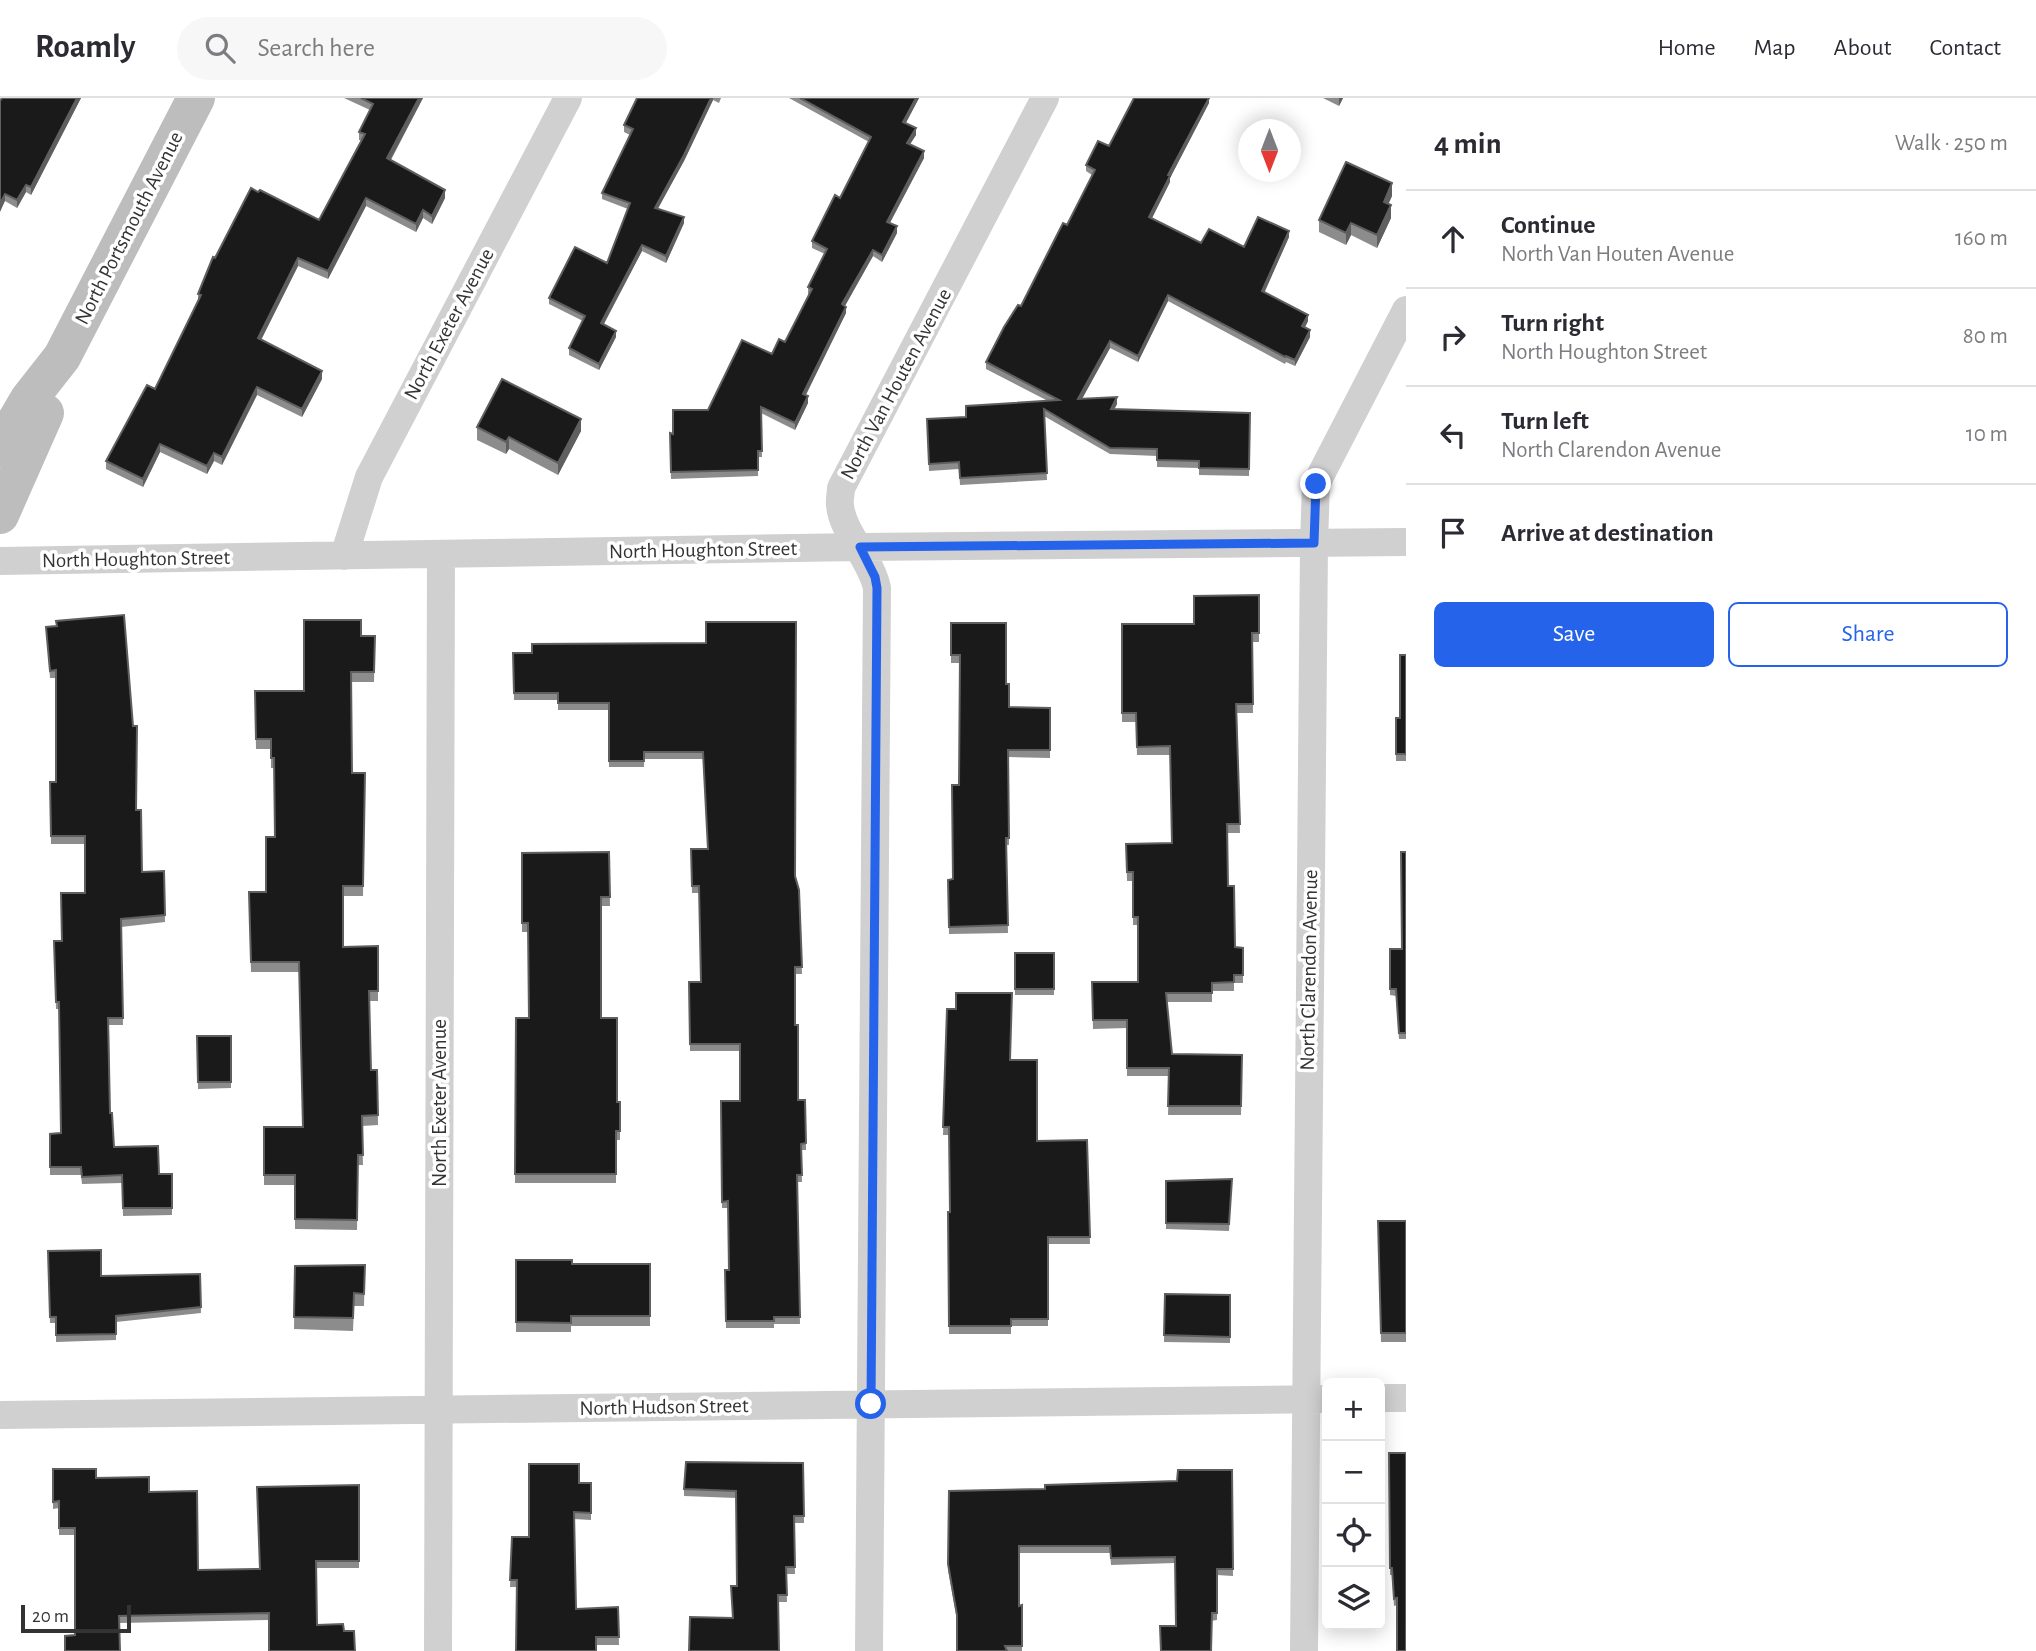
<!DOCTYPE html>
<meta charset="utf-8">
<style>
:root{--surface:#fff;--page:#f7f7f7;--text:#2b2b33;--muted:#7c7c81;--line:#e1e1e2;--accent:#2563eb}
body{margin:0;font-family:"Alegreya Sans",sans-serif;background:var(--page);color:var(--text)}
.controls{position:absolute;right:21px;bottom:21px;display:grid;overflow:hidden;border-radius:10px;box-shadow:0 4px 18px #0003}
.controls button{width:63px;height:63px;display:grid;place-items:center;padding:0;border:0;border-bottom:2px solid var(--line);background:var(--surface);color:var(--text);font:35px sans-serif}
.compass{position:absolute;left:1238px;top:21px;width:63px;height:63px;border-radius:50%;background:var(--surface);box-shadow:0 4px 18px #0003;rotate:180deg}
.scale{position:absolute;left:21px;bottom:18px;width:110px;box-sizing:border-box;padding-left:7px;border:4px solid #333;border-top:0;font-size:19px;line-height:24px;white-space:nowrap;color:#333;-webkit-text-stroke:5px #fff;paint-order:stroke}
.stop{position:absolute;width:21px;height:21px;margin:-16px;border:5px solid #2563eb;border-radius:50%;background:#fff}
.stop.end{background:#2563eb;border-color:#fff;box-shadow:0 2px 7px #0008}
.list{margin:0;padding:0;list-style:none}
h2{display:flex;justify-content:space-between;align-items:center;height:91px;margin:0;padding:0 28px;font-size:30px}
h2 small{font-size:23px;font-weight:400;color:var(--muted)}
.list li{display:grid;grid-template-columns:46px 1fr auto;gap:21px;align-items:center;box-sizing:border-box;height:98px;padding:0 28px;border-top:2px solid var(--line)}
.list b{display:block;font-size:26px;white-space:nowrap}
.list p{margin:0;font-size:23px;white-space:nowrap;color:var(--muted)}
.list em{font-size:23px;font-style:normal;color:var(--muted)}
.actions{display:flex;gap:14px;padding:21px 28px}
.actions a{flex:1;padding:16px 0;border:2px solid var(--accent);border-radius:10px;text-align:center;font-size:24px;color:var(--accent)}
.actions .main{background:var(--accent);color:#fff}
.icon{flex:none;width:38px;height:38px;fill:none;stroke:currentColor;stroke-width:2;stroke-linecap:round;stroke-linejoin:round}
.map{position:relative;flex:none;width:1406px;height:1553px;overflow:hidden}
header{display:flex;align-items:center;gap:42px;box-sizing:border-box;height:98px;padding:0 35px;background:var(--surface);border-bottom:2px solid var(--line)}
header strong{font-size:33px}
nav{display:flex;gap:38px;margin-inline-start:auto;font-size:24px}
.search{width:490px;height:63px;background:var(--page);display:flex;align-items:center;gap:18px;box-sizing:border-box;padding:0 24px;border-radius:38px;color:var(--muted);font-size:26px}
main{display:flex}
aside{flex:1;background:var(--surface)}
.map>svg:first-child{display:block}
</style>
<header>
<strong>Roamly</strong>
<div class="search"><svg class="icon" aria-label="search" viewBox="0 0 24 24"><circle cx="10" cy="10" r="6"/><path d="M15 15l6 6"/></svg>Search here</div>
<nav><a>Home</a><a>Map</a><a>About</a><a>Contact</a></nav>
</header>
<main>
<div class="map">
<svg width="1406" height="1553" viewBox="0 0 1406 1553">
<rect width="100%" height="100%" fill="#fff"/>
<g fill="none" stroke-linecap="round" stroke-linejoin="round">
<!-- street -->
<path stroke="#d0d0d0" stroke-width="28" d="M344,458L369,379L568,0
M0,463L860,449L1406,444
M1380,1300H1406
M0,1317L1327,1301
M438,1553L441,457
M869,1553L877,490C871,461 842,434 840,407C839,402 841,396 841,390L1045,0
M1304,1553L1314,445L1316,386L1406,212"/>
<!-- secondary -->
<path stroke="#bdbdbd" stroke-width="38" d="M0,350L29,301L62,259L196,0
M0,417L45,315"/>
</g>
<!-- wall -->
<path fill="#8c8c8c" d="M2,0H81L31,97L26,94L17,110L5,103Z
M344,0H423L391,62L445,100L432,126L423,120L416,134L366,108L328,181L298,168L261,242L322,281L302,319L257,297L222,367L214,363L207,376L160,354L143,389L106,371V363L155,291L198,203V196L215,160L319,122L362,43L359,42V34L370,12Z
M637,0H721L719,5L713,2L684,63L658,110L684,125L666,165L642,153L604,226L616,239L599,272L569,257V250L583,223L549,206V200L607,165L628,111L602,101V95L630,37L624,34V27Z
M789,0H919L906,25L916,37L910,46L924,60L890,125L897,135L882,164L873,158L845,208L846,215L805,297L808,305L795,332L761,315L762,359H758V378L671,381L670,335L673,336L708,312L785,244L810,196H808V189L825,156L812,150V143L840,100L869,44Z
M1209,0V5L1170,80V84L1152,120L1201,145L1244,149L1289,139L1264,194L1308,223L1305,229L1310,239L1295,268L1286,264L1285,266L1168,203L1138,264L1110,250L1082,301L1117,306L1114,311L1250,315L1249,378L1199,377V370L1157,369V358L1110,356L1044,318L1047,382L960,387L959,371L929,373L927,321L966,319L1048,303L986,271V264L1021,208L1067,127L1092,77L1086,73V67L1109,48Z
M1323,0H1343L1339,8Z
M1392,98L1388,106L1391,120L1377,150L1351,137L1346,147L1319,134V122Z
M477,329L581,333L558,377L509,351L506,356L477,342Z
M1259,497V544H1252L1253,615H1237L1240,735H1227L1228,788L1235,849L1243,850V885H1234V893H1212V904H1166L1172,956L1242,957L1241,1017H1168L1169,978H1127V930L1093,931L1092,884H1138V827H1133V783H1127L1126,746L1172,745L1170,657H1137L1136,624H1122V526H1194Z
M951,525L1006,586L1009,609L1050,610V660L1008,659L1009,740V747H1006L1008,835L949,836L948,782L953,781L959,687L960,565H951Z
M46,529L136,712L142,774L164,773L165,824L121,829L123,927H109L110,1015L114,1049L159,1076H172V1117L123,1118L122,1085L82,1086L81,1077H50V1036L61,1035L59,911H56L54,843H62L85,795V746H51L50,684H56V580H50Z
M361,538H375L374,584H351L352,675H365L363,798H343V849L378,848V903H369L371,972H377L378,1027L362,1028L363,1067H358L357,1132L295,1131V1087H264V1029H303L299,874H251L249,794H266L275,739L274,670H271V651H256L255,593H304Z
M706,545L795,778L799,792L802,876H795V927L798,1002L806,1045V1052H801L802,1084H797L800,1226H774V1230H726L725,1172H729L728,1110H722L721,1003H740V953H690L689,884H701L699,795H692L691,751H708L703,661H644V669H609V612H558V602H514L513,555H532Z
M1406,557V663H1396V620H1400Z
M609,754L610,808H601V920L617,1004H620V1042H616V1085H515L516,920H529L528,834H522V755Z
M1406,754V941H1399L1396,898L1390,897V851H1402Z
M1015,855H1054V897H1015Z
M947,911L1011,962L1037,1043L1087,1042L1090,1146H1048V1228H1011V1236H949L948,1114H950L949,1037H943Z
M197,938H231V990L198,991Z
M1232,1081L1229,1133L1166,1131V1083Z
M1378,1123H1406V1244H1381Z
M48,1153L101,1178L200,1176L201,1215L116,1224V1242L56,1244V1225H50Z
M516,1162L572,1166H650V1228H571V1234H516Z
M365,1167L364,1208H354L353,1233L294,1231L295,1168Z
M1165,1196L1230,1197V1245L1164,1244Z
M1389,1355L1397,1507L1394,1508L1392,1477H1390Z
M803,1365L804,1425H794L795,1476H786L787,1504H778L779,1553L732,1520L737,1488L736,1400L684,1398V1391Z
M53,1371L149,1394L198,1472L259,1471L359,1387V1470H316L317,1527L344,1533L355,1553L269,1522L120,1525L75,1537V1437H59V1410L53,1411Z
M1232,1372L1233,1478L1217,1477V1522L1176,1528L1175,1465L1111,1467L1110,1455H1019V1508L1022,1507V1553H957V1522L948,1472L949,1393L1045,1391L1177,1383Z
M579,1385H591V1422L574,1421L576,1511L618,1509L619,1547H596L517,1489H510L512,1439H529Z"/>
<!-- shaded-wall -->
<path fill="#5f5f5f" d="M77,0H81L31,97V89Z
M419,0H423L387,68V60Z
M711,0H713V2L684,63L655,116V110Z
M916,0H919L903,30V24Z
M1209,0V5L1170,80V84L1149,126V119L1168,77Z
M1339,0H1343L1339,8Z
M916,30V37L907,51V45Z
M924,53V60L887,130V124Z
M1392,85V98L1384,116V104Z
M26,87V94L17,110V102Z
M445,92V100L432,126V118Z
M5,96V103L0,114V106Z
M366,100V108L328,181V173Z
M1391,107V120L1377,150V137Z
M423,112V120L416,134V126Z
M684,119V125L666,165V158Z
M1351,125V137L1346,147V135Z
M897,128V135L882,164V157Z
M1289,133V139L1262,200V193Z
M642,147V153L601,231V225Z
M873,152V158L842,213V206Z
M298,160V168L258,248V240Z
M1168,197V203L1138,264V258Z
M846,209V215L803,303V296Z
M1308,217V223L1302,235V228Z
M1310,232V239L1295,268V262Z
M616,233V239L599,272V266Z
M1110,243V250L1078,308V301Z
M322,273V281L302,319V311Z
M257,289V297L222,367V359Z
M808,298V305L795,332V325Z
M1117,299V306L1111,318V311Z
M581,321V333L558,377V365Z
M509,339V351L506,356V344Z
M160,346V354L143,389V381Z
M214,355V363L207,376V368Z"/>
<!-- building -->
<path fill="#1a1a1a" stroke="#5f5f5f" stroke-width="2" d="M2,0H77L31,89L26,87L17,102L5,96L0,106V3Z
M361,0H419L387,60L445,92L432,118L423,112L416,126L366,100L328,173L298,160L258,240L322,273L302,311L257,289L222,359L214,355L207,368L160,346L143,381L106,363L147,287L155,291L201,197L198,196L213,159L215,160L251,90L258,94L260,92L319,122L365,36L359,34L373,6Z
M637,0H711L684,57L655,110L684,119L666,158L642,147L601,225L616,233L599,266L569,250L585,218L549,200L575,149L607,165L630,105L602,95L633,31L624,27Z
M800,0H916L903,24L916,30L907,45L924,53L887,124L897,128L882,157L873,152L842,206L846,209L803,296L808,298L795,325L761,309L762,353H758V372L671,374L670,335L673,336V312H708L742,242L772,256L779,241L785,244L812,191L808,189L827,151L812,143L835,97L840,100L871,39Z
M1134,0H1209L1168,77L1170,78L1149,119L1201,145L1209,131L1244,149L1258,119L1289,133L1262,193L1308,217L1302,228L1310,232L1295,262L1286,258L1285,259L1168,197L1138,258L1110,243L1078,301L1117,299L1111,311L1250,315L1249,371L1199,370V363L1157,362V351L1110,350L1044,311L1047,375L960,380L959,364L929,366L927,321L966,319V308L1059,302L986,264L1004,229L1018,207L1021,208L1063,125L1067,127L1095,72L1086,67L1098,43L1109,48Z
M1346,64L1392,85L1384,104L1391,107L1377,137L1351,125L1346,135L1319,122Z
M502,281L581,321L558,365L509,339L506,344L477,329Z
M1259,497V535H1252L1253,606H1236L1240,726H1227L1228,788H1234L1235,849L1243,850V877H1234V884L1212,885V895H1166L1172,956L1242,957L1241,1008H1168L1169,970H1127V922H1093L1092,884H1138V819H1133V774H1127L1126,746L1172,745L1170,648L1137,649L1136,615H1122V526H1194V498Z
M124,517L133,628H137L136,712H141L142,774L164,773L165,817L121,821L123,920H108L110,1015H112L114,1049L158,1048L159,1076H172V1110H123L122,1077L82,1079L81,1069H50V1036L61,1035L59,904H56L54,843H62L61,795H85V738H51L50,684H56V572L50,573L46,529L57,528L56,523Z
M304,522H361V538H375L374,574H351L352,675H365L363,788H343V849L378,848V893H369L371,972H377L378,1017L362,1018L363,1057H358L357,1122L295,1121V1077H264V1029H303L299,864H251L249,794H266V739H275L274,660H271V641H256L255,593H304Z
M706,524H796L795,778L799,792L802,869H795V927H798V1002H805L806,1045L801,1046L802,1077H797L800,1219H774V1223H726L725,1172H729L728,1103L722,1104L721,1003H740V946H690L689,884H701L699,788H692L691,751H708L703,654H644V663H609V605H558V595H514L513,555H532V546L706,545Z
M951,525H1006V586H1009V609L1050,610V652H1008L1009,740H1006L1008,827L949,829L948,782L953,781L952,687H959L960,557H951Z
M1400,557H1406V656H1396V620H1400Z
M609,754L610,799H601V920H617V1004H620V1033H616V1076H515L516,920H529L528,825H522V755Z
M1401,754H1406V935H1399L1396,891H1390V851H1402Z
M1015,855H1054V891H1015Z
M956,895H1012L1010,962H1037V1043L1087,1042L1090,1139H1048V1221H1011V1228H949L948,1114H950L949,1029H943L947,911H956Z
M197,938H231V984H198Z
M1232,1081L1229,1126L1166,1125V1083Z
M1378,1123H1406V1235H1381Z
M101,1152V1178L200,1176L201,1209L116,1218V1236L56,1237V1219H50L48,1153Z
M516,1162H572V1166H650V1218H571V1225L516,1224Z
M365,1167L364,1196L354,1195L353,1220L294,1219L295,1168Z
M1165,1196L1230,1197V1239L1164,1237Z
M1389,1355H1406V1553H1397V1500L1394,1501L1392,1470H1390Z
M686,1364L803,1365L804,1418H794L795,1469H786L787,1497H778L779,1553H689L690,1519L733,1520L731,1488H737L736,1393L684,1391Z
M529,1366H579V1385H591V1415L574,1414L576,1511L618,1509L619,1539H596V1553H516L517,1482H510L512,1439H529Z
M53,1371H96V1380L149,1379V1394L197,1393L198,1472L260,1471L257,1389L359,1387V1463H316L317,1527L343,1526L344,1533H354L355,1553H269V1515L119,1518L120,1553H65V1538L75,1537V1430H59V1403L53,1404Z
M1178,1372H1232L1233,1471H1217V1515H1212L1211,1553H1161L1160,1528H1176L1175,1459L1111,1460L1110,1448H1019V1508L1022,1507V1548H1005L1007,1553H957V1517L948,1466L949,1393L1045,1391V1387L1177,1383Z"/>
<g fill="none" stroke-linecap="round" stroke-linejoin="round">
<!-- route -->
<path stroke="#2563eb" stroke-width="9" d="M871,1306L877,490L875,479L860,449L1314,445L1316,386"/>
</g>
<g text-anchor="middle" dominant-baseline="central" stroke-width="7" stroke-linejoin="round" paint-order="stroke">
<!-- street labels -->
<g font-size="21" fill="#333" stroke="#fff">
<text transform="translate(129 130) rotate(-63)">North Portsmouth Avenue</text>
<text transform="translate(449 226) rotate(-62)">North Exeter Avenue</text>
<text transform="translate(896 286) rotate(-62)">North Van Houten Avenue</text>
<text transform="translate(703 452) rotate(-1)">North Houghton Street</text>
<text transform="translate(136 461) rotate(-1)">North Houghton Street</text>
<text transform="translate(1309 872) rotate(-89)">North Clarendon Avenue</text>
<text transform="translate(439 1005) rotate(-90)">North Exeter Avenue</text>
<text transform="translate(664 1309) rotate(-1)">North Hudson Street</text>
</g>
</g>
</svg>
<div class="controls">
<button>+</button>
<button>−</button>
<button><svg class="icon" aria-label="locate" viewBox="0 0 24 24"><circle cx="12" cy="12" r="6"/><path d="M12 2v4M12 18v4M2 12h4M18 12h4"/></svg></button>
<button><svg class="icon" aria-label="layers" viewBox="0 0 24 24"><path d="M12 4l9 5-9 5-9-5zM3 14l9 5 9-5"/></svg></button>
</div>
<svg class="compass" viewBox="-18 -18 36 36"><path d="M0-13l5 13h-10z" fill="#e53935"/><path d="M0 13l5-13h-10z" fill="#7c7c81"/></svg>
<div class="scale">20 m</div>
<div class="stop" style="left:871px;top:1306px"></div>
<div class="stop end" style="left:1316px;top:386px"></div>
</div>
<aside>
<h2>4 min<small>Walk · 250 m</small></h2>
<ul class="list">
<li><svg class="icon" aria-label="ahead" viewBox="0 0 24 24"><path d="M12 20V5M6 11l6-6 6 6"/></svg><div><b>Continue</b><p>North Van Houten Avenue</p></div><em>160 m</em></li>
<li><svg class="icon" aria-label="right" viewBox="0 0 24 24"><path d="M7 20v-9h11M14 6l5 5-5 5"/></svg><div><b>Turn right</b><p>North Houghton Street</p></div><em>80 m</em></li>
<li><svg class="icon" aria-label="left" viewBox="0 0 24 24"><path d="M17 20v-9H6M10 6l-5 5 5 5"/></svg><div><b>Turn left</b><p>North Clarendon Avenue</p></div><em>10 m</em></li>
<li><svg class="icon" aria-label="arrive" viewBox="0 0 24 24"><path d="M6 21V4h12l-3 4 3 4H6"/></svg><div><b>Arrive at destination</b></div></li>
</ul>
<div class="actions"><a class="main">Save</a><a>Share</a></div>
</aside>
</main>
